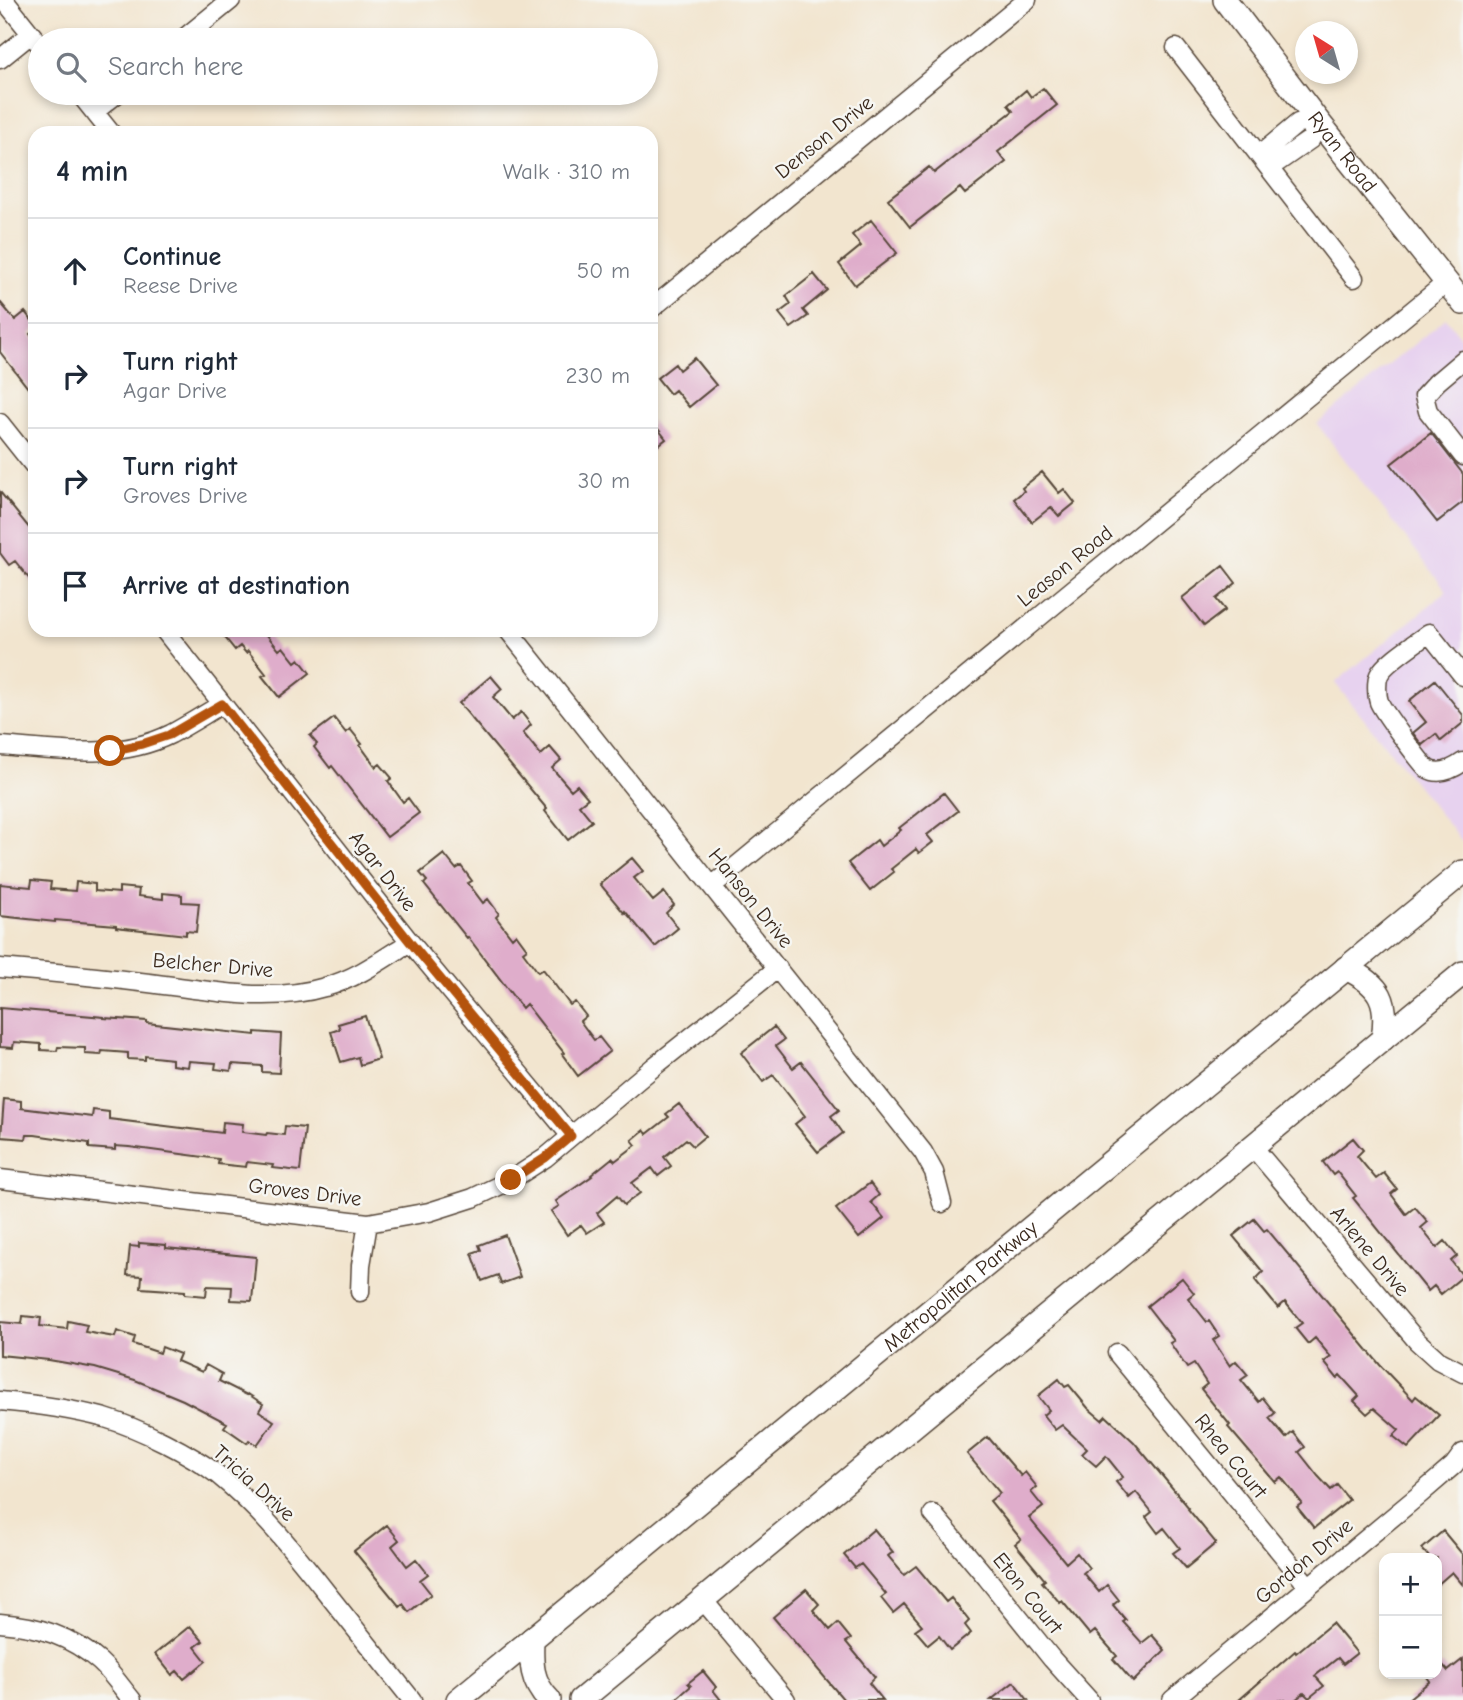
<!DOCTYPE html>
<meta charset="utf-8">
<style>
:root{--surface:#fff;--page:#f2f2f3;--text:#1f2937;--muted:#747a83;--line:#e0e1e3}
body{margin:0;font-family:"Comic Neue",sans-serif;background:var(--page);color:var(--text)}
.controls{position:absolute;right:21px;bottom:21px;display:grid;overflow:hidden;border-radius:14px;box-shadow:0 4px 10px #0003}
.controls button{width:63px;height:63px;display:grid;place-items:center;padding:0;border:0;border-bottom:2px solid var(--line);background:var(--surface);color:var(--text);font:35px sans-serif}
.compass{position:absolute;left:1295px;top:21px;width:63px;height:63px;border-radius:50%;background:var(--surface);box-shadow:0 4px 10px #0003;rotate:323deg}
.stop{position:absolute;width:21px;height:21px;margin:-16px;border:5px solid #b45309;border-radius:50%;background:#fff}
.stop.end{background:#b45309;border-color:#fff;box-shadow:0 2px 7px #0008}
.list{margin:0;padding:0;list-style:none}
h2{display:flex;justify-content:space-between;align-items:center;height:91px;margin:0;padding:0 28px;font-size:30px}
h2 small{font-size:23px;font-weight:400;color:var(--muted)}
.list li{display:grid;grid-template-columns:46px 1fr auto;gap:21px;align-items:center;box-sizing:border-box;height:105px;padding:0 28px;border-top:2px solid var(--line)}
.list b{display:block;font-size:26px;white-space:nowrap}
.list p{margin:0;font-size:23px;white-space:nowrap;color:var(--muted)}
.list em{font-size:23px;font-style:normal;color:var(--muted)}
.icon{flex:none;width:38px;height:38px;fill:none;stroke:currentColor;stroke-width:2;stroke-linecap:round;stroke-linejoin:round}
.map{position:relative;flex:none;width:1463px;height:1700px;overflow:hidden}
.search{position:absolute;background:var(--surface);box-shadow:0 4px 10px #0003;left:28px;top:28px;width:630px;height:77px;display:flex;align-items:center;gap:18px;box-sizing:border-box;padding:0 24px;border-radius:38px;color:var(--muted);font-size:26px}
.panel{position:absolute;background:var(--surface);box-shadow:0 4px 10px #0003;left:28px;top:126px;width:630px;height:511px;border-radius:21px}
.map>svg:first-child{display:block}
</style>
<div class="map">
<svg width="1463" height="1700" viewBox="0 0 1463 1700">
<rect width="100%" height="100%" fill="#f6f6f2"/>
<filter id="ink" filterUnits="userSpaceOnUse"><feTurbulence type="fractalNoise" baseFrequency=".0143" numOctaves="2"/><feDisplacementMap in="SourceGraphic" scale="14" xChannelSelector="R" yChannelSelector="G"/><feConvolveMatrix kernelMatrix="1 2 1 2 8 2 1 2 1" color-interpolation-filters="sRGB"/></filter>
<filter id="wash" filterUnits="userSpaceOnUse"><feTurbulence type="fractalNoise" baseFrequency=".00686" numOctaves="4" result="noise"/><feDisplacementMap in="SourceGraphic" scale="28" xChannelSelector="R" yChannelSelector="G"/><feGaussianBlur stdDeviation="1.57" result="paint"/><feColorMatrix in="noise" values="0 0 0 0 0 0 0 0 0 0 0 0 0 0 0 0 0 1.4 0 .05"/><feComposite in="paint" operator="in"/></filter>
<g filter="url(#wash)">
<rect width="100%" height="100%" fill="#f2e5cf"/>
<!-- built -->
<path fill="#e7d2ef" d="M1446,318L1463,341V843L1335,683L1447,591L1317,424Z"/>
<g id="blocks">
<!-- building -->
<path fill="#dfadcb" d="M1043,88L1057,105L998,152L1006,162L965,194L960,188L910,227L888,199L929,167L934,173L992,127L1013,111L1008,105L1026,90L1031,97Z
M871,220L897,253L855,285L839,264L861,246L852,235Z
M814,274L827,290L803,310L808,316L791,328L779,313L791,304L786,296Z
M0,302L15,320L25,312L35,324V330L30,334L35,341V397L0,352Z
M694,358L716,385L689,407L675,390L670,394L657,378L675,364L679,370Z
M651,420L666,439L651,451Z
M1431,433L1463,474V502L1437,522L1391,464Z
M1042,472L1059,493L1064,489L1075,503L1059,516L1051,507L1032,522L1014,499L1024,491L1022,488Z
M0,492L35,535V586L15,561L9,565L0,553Z
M1223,566L1236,583L1216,599L1225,610L1204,626L1182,598Z
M219,630H263L279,650L283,647L295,662L299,659L310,673L279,697L262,676L266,674L248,651L246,653L240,646L235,650Z
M491,676L502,689L493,697L512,720L521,712L531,725L523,733L541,755L550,747L561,760L552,768L571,790L577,785L588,798L579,805L592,821L568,840L545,811L547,809L459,703Z
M1435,680L1463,715V723L1441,741L1436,734L1422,745L1413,733L1426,722L1409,701Z
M334,718L346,733L350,729L362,744L360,745L376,767L380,764L392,778L388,781L403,802L408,798L419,813L387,837L332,766L330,768L314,747L317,744L310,736Z
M944,793L958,811L927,835L933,842L919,853L916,849L891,869L894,872L870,891L848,863L877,840L881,846L901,830L899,828Z
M444,854L456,869L461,866L472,881L468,883L483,903L488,899L499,914L496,917L512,938L516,934L527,949L523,952L538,972L543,969L570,1005L575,1002L586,1016L580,1021L594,1040L599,1037L610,1051L578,1076L562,1054L564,1053L526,1004L522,1008L468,937L467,938L424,884L427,881L420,873Z
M632,858L643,871L634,878L653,901L664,892L674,905L666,913L678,928L655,947L625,911L624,913L600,884Z
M32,880L51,882L50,889L75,891L76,882L95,884V891L119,893V887L139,889L138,896L163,899V893L182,895V902L199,903L196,932L186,931V935L116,927V925L55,920V922L0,916V884L31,887Z
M0,1008L104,1017V1018L147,1021V1023L255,1035V1032L281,1034L279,1073L262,1072V1066L232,1064L231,1071L215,1069L216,1063L189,1061L188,1067L172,1065V1059L145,1056V1060L128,1059V1053L102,1051L101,1055L85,1054V1048L58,1047L57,1051L41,1050V1044L14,1042L13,1048L0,1047Z
M365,1016L379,1059L360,1065L358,1057L341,1062L331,1032L340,1029L338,1024Z
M774,1027L784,1040L776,1046L793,1068L801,1062L839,1110L831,1116L843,1133L818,1152L795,1124L805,1116L773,1075L763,1082L741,1053Z
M4,1099L21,1101V1108L92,1117L93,1110L109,1112V1119L222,1133L223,1122L243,1124L242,1132L266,1135L267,1133L284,1135L285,1126L305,1128L300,1171L272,1168L273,1165L247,1162L246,1167L218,1164L219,1159L129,1147L115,1146V1150L89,1148V1143L35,1135H27L26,1139L1,1137Z
M679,1104L705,1136L693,1146L686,1139L664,1157L671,1166L658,1176L652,1168L632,1183L640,1193L624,1205L617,1196L597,1213L604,1222L587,1233L581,1225L567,1235L551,1211L559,1206L556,1201L592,1176L591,1175L612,1158L615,1161L636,1145L632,1140L644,1130L647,1134L669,1117L666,1114Z
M1353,1138L1363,1150L1357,1156L1376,1179L1384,1173L1397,1189L1391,1194L1406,1214L1415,1207L1428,1222L1421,1228L1437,1248L1445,1241L1457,1256L1451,1261L1463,1276L1441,1294L1434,1286L1428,1291L1353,1198L1356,1196L1337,1172L1333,1175L1323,1162Z
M870,1183L879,1195L871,1202L884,1218L859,1238L836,1209Z
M1254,1219L1264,1231L1267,1229L1380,1365L1413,1400L1416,1396L1439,1415L1408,1448L1393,1436L1399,1430L1374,1408L1367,1414L1354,1401L1359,1396L1340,1375L1337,1378L1324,1362L1331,1357L1315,1338L1308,1344L1295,1328L1302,1323L1285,1302L1278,1308L1255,1280L1263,1272L1233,1236Z
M505,1235L520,1277L501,1284L498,1275L482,1281L472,1253L481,1250L479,1245Z
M139,1243L166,1245V1248L256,1257L252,1301L231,1300L232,1287L207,1286L206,1296L185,1294V1291L141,1288L142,1276L127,1275L130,1246L139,1247Z
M1182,1278L1194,1293L1188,1298L1207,1322L1209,1321L1219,1336L1213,1340L1230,1366L1236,1361L1248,1375L1241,1380L1259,1402L1263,1398L1275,1413L1269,1418L1286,1438L1293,1432L1305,1447L1299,1452L1318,1476L1331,1490L1337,1485L1349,1500L1314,1528L1297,1507L1302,1503L1281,1477L1275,1482L1228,1427L1230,1425L1201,1389L1207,1384L1194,1364L1187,1368L1170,1343L1174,1341L1147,1306Z
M23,1316L41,1318L40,1326L67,1329L68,1321L87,1325L85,1332L115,1337L117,1331L135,1337L133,1344L160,1353L162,1347L180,1354L177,1361L202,1372L206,1365L222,1374L219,1381L247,1395L248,1394L263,1404L259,1411L274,1421L257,1445L249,1440L247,1443L224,1427L227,1423L183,1400L135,1380L95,1368L49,1360L0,1355V1322L22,1324Z
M1059,1379L1065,1387L1069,1385L1088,1408L1102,1420L1106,1416L1134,1442L1189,1508L1188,1509L1216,1543L1186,1568L1173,1553L1180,1548L1164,1528L1158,1533L1146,1517L1152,1512L1136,1492L1129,1498L1116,1482L1123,1477L1106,1456L1096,1466L1082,1454L1087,1449L1062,1425L1055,1430L1043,1415L1049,1410L1038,1396Z
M988,1437L1021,1476L1025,1472L1037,1487L1031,1492L1043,1507L1029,1518L1066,1563L1077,1553L1089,1568L1083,1573L1099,1592L1107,1585L1119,1600L1113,1605L1126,1620L1123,1622L1142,1643L1152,1635L1165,1650L1133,1682L1113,1659L1117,1656L1109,1647L1095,1631L1090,1635L1062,1601L1060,1603L1042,1582L1045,1580L1015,1544L1021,1539L990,1501L1000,1493L967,1454Z
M387,1525L399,1540L392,1546L407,1566L416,1559L428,1574L420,1580L431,1594L409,1612L403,1604L400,1607L354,1551Z
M874,1529L893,1552L888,1556L904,1575L916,1566L946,1602L951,1598L969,1621L965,1625L971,1633L950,1650L939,1636L928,1645L915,1630L922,1625L904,1604L893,1613L881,1598L886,1594L861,1564L855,1568L844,1555Z
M1443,1531L1463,1555V1585L1452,1572L1437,1585V1558H1430L1422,1549Z
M806,1589L819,1604L813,1610L830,1630L838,1623L851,1639L846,1642L875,1677L869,1683L883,1700H844L773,1617Z
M1332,1623L1357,1653L1343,1664L1338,1658L1315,1676L1324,1686L1309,1698L1304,1693L1295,1700H1239L1295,1651L1296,1653Z
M190,1626L203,1641L195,1647L206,1661L184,1679L177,1671L172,1675L155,1654Z
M1463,1659V1700H1407L1430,1681L1427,1677L1431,1674H1437V1669L1442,1664L1448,1671Z
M703,1671L716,1687L713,1690L721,1700H675L691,1686L688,1683Z
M1014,1682L1028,1700H991Z"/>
</g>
</g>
<g filter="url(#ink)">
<use href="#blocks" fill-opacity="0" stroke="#564639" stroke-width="2"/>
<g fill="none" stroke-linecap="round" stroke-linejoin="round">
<defs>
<path id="minor" d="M4,0L40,45
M182,40L231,0
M1176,48L1354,278
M0,59L31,34
M79,93L111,133
M94,112L118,93
M1317,120L1311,139L1278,162L1263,160L1268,148L1298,123Z
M651,309L1027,0
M1463,360L1437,382L1424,396L1428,411L1463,456
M0,423L35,467
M164,630L410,942L571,1136
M508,630L923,1152L934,1172L942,1203
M1463,676L1429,633C1417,642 1384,663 1379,675C1376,682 1377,696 1379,702C1382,710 1422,765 1428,769C1440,776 1453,769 1463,762
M0,746C57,750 117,761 171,734C188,725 205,714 222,704
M712,886L1447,282
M0,968C50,972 100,977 149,983C207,990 268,1004 325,987C356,979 383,959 410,942
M1253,1147L1417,1341L1438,1360L1463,1373
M0,1179L368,1223L429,1212L473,1198L511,1180L545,1158L656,1065L778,968
M360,1292L361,1265L368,1223
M1117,1353L1309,1587
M0,1401C34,1404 71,1409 105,1418C139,1428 190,1453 218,1475C260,1509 293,1550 326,1592C355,1628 383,1664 412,1700
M933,1514L987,1578L1052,1659L1089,1700
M703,1600L786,1700
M0,1623C38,1626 71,1636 100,1662C112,1673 122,1688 132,1700
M1172,1700L1418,1496L1454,1465L1463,1453"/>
<g id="major">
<path id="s1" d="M1225,0L1317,120L1463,303"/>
<path d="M1346,968C1381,985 1389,1001 1383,1039"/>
<path d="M532,1639C531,1663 531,1682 549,1700"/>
<path id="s2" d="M458,1700L1463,872"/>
<path d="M581,1700L1463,973"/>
</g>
</defs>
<!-- minor casing -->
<use href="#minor" stroke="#564639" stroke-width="21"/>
<!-- major casing -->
<use href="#major" stroke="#564639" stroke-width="26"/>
<!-- minor -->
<use href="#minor" stroke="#fff" stroke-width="18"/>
<!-- major -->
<use href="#major" stroke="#fff" stroke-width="23"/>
</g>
</g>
<g fill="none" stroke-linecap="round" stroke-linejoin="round" filter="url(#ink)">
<!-- route -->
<path stroke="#b45309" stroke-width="9" d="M110,751L142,744L169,735L222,704L410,942L571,1136L545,1158L511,1180"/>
</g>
<g text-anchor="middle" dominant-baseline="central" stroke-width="5" stroke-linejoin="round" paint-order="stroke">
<!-- street labels -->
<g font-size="21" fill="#3b2a1e" stroke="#f6f6f2">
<text transform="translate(824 137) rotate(-39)">Denson Drive</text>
<text stroke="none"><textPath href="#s1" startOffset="192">Ryan Road</textPath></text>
<text transform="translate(1065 566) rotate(-39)">Leason Road</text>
<text transform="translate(383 871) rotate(52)">Agar Drive</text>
<text transform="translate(751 898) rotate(51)">Hanson Drive</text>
<text transform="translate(213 965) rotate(5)">Belcher Drive</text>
<text transform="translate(305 1192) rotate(7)">Groves Drive</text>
<text transform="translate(1370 1251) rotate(50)">Arlene Drive</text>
<text stroke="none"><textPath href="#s2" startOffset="651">Metropolitan Parkway</textPath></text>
<text transform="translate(1231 1456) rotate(51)">Rhea Court</text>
<text transform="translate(254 1483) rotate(42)">Tricia Drive</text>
<text transform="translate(1304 1561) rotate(-40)">Gordon Drive</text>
<text transform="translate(1028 1593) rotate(51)">Eton Court</text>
</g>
</g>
</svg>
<div class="controls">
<button>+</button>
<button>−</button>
</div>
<svg class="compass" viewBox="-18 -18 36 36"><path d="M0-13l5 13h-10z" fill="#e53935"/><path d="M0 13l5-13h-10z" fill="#747a83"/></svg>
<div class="stop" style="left:110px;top:751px"></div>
<div class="stop end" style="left:511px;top:1180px"></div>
<div class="search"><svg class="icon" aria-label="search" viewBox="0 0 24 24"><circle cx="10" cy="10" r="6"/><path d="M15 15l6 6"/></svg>Search here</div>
<section class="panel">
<h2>4 min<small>Walk · 310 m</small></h2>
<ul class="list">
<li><svg class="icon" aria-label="ahead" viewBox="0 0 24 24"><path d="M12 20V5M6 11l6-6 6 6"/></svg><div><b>Continue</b><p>Reese Drive</p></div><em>50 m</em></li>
<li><svg class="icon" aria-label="right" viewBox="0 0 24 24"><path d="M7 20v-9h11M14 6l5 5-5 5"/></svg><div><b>Turn right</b><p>Agar Drive</p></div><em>230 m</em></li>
<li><svg class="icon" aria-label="right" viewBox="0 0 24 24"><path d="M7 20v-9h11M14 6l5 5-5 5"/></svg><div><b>Turn right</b><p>Groves Drive</p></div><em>30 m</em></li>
<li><svg class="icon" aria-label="arrive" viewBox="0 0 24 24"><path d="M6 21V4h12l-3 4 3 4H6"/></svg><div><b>Arrive at destination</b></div></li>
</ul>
</section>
</div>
